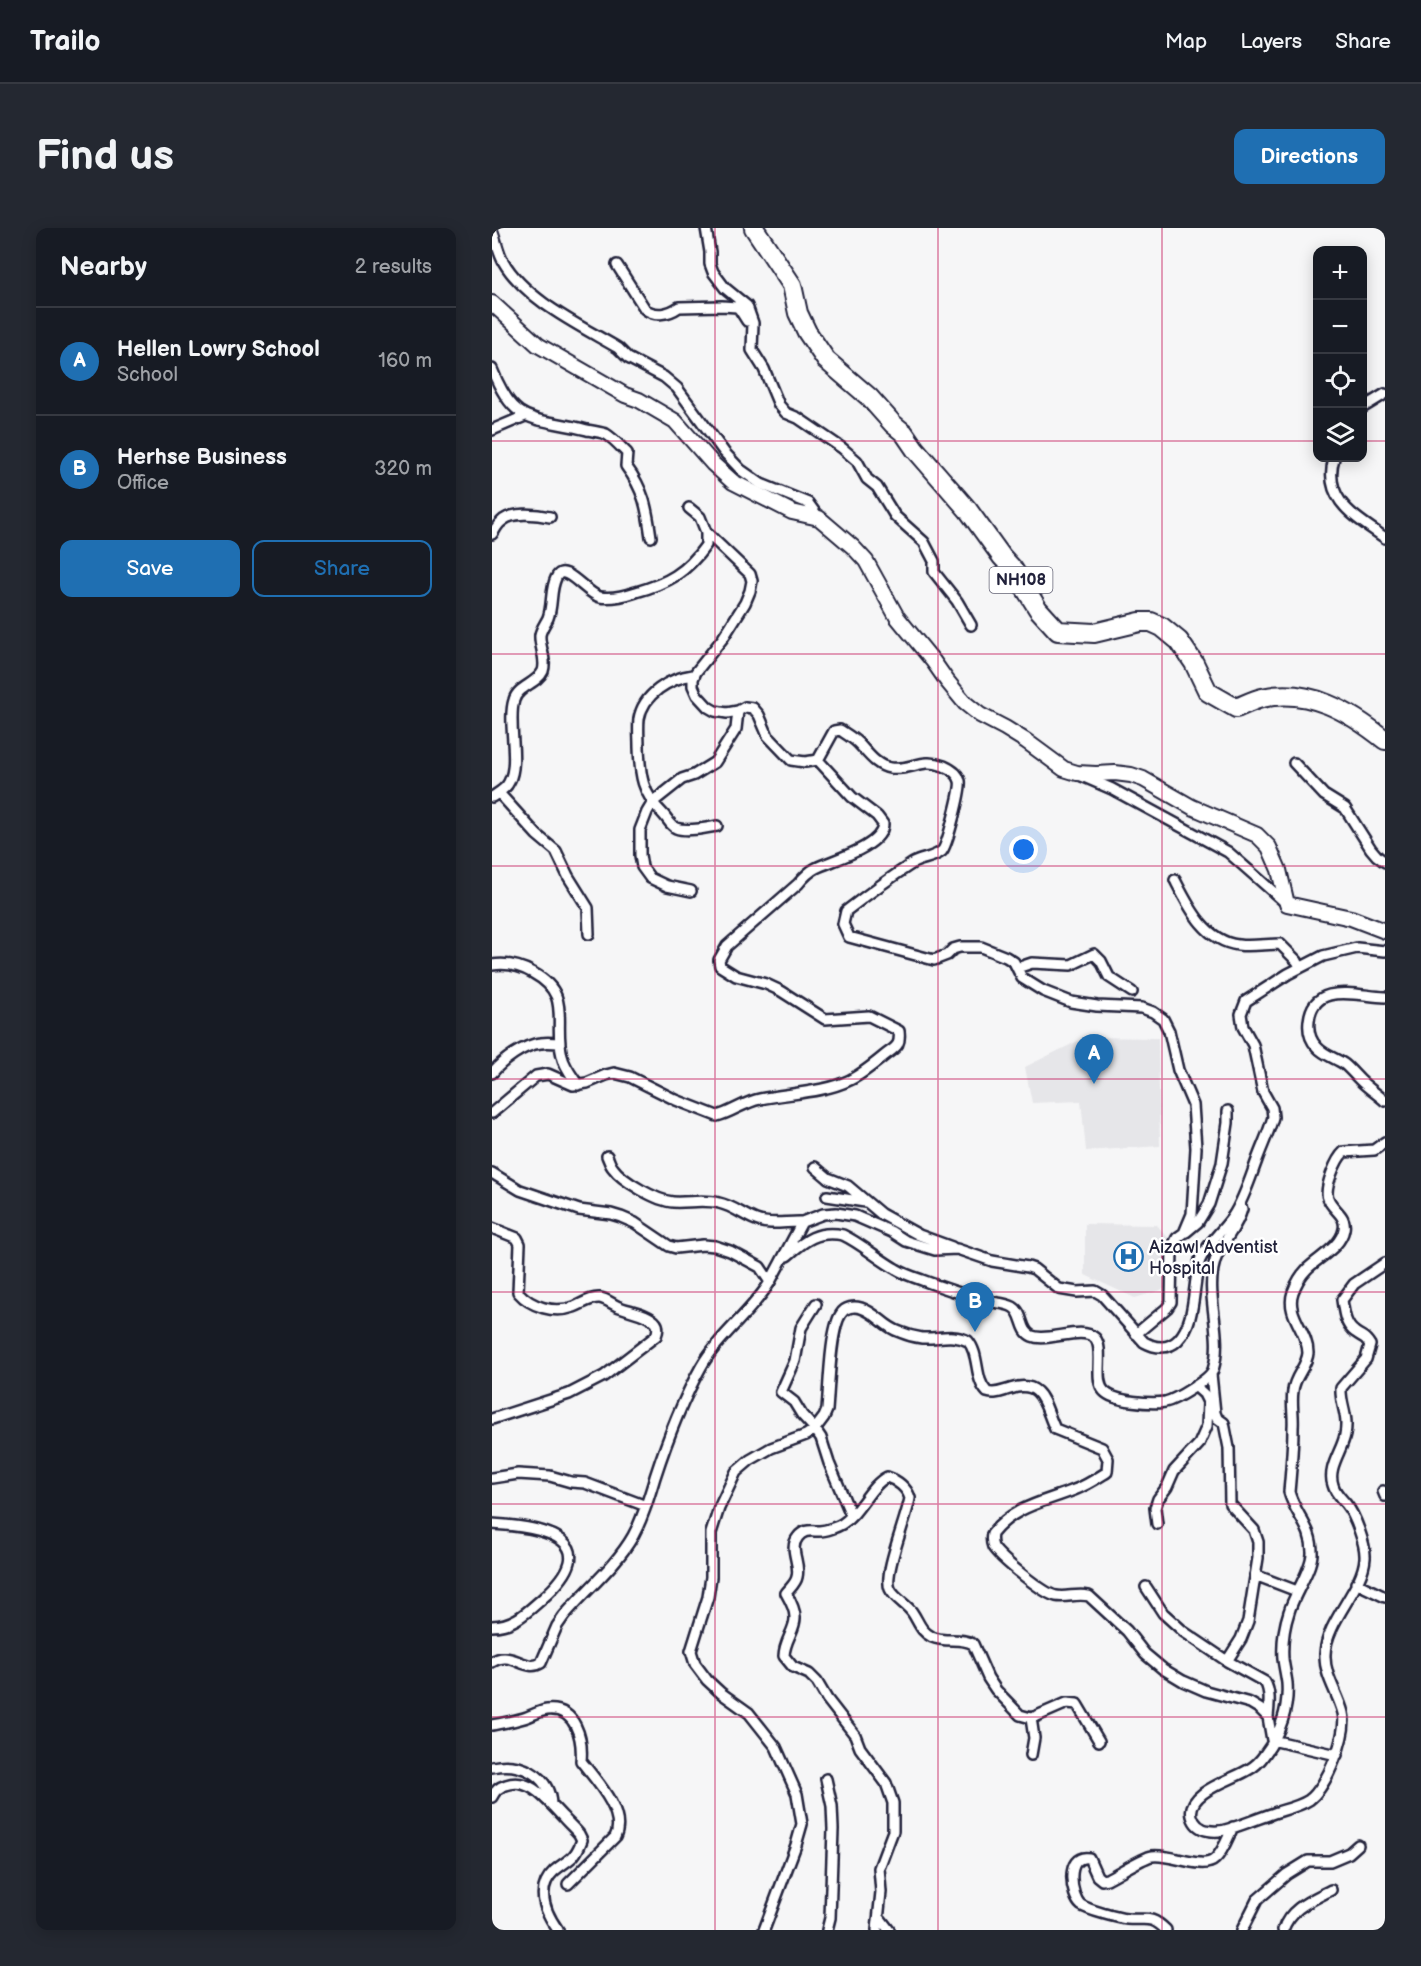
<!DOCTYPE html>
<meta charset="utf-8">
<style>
:root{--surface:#171b24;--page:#242831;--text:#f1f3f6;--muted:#9ea1a6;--line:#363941;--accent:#1f6fb2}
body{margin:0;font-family:"Balsamiq Sans",sans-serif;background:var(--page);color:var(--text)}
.controls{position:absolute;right:18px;top:18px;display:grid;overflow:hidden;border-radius:12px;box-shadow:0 3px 15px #0003}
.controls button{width:54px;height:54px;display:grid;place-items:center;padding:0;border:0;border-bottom:2px solid var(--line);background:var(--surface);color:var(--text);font:30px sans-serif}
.you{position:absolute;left:532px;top:622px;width:21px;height:21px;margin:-15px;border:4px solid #fff;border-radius:50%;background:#1a73e8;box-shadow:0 0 0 9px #1a73e833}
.badge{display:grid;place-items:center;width:39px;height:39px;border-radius:50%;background:var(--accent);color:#fff;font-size:20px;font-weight:700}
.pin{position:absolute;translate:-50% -50px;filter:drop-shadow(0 2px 3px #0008)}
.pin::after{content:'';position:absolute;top:32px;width:21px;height:18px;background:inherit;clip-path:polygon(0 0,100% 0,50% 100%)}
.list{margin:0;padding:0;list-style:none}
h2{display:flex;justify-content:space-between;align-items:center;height:78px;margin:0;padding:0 24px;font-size:26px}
h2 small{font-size:20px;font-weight:400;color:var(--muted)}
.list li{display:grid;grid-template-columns:39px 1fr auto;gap:18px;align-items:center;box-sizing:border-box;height:108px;padding:0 24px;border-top:2px solid var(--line)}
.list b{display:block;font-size:22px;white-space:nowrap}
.list p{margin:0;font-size:20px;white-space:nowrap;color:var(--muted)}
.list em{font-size:20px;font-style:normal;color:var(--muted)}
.actions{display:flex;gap:12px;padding:18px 24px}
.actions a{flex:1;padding:14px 0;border:2px solid var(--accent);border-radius:12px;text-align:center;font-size:21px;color:var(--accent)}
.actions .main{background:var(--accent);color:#fff}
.icon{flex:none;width:33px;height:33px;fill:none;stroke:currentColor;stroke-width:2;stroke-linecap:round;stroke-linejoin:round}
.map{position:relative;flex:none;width:893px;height:1702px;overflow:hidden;border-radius:12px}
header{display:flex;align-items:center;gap:36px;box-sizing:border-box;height:84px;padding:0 30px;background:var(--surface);border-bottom:2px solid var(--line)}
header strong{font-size:28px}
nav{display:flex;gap:33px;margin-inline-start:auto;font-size:21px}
.intro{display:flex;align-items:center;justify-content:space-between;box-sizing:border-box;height:144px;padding:0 36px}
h1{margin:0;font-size:42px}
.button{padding:15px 27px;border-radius:12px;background:var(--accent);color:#fff;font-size:21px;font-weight:700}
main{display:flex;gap:36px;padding:0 36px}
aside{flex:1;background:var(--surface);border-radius:12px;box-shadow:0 3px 15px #0003}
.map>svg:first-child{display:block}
</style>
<header>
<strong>Trailo</strong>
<nav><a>Map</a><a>Layers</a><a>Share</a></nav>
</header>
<div class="intro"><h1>Find us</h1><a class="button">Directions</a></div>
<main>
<aside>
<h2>Nearby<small>2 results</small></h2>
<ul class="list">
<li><span class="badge">A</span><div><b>Hellen Lowry School</b><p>School</p></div><em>160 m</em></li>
<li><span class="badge">B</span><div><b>Herhse Business</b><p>Office</p></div><em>320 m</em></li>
</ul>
<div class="actions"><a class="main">Save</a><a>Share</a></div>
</aside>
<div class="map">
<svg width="893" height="1702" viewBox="0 0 893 1702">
<rect width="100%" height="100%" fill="#f6f6f7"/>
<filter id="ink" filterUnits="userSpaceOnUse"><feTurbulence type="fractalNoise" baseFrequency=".0167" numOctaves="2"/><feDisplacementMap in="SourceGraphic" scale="12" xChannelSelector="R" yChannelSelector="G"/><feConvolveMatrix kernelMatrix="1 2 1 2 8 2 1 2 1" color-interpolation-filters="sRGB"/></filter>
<g filter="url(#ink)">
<!-- built -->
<path fill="#e6e6e9" d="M594,809L666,810L668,918L594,923L589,873L540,875L533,839Z
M593,996L665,997L678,1012L679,1059L643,1070L593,1047Z"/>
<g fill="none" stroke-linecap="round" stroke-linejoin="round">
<defs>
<path id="street" d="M214,0L218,24V36L221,44L233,60L255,78L261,95L260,122L272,141L287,177L294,185L306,190L350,220L365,233L375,251L385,259L403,288L432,314L442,333V344L465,373L479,397
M0,2C4,12 6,24 11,33C33,72 89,98 126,120L136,130L172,149L185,160L232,224L249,242L269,256L316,275L327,290
M125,37L153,81C163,89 177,86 187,79L230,78L245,79L248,82L255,93
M0,141C23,200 42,188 95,202C101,203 108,204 114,206C121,210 129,219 135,225L134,238C152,262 155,280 159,309
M870,180L893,166
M0,202L33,188
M842,230C830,272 864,289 893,310
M197,280L208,289L214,304L258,346L260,353L258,363L253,375L231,410L204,444L201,451V458L205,467L216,479L223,483L235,485L246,483L253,479L261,480L267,487L276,508L299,532L313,534L326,532L342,503L348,502C354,506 361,510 366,515C376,525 384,538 398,540C419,543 430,529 452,538C459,541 466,545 468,553C470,560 455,618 450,623C442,630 430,630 421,635C398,650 376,666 354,683L351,696L357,709L442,732L455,727L461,721L468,719H489L514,729L522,734L530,750L551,763L579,774L605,778L650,780L661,784L671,791L677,803L686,842L701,877L704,920L700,986L692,1005L685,1010L680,1020L679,1074L675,1080L644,1106
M0,306C3,302 5,297 9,294C19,283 45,286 58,289
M201,447C178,450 151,466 147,491C146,500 147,510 147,519C148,548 150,565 171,586C176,591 178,597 184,600C194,604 214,600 225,598
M802,535L832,567L853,580L879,621L885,628L893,634
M590,548L620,561L736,624L795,676
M7,565L45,607L64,623L76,648L96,680L97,706
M0,569C6,565 14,561 17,554C28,534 15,494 22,472C26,458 45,456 51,443C55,431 47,418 48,407C49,401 53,396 56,390C61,377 58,362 64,350C72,332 94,366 108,369C120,371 132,368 144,364C176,355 194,345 214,317V304
M683,652C697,679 713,713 746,717C759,719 775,716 788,716L805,733L808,739
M199,663L175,658L158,650L150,639L148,627V602L155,584L161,574L190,551L202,547L223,534L244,501L246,483
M0,737C14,735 29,738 41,745C81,767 61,793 70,828C72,838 80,848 86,857
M525,740L540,735L579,737L602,726L609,733L617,749L640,764
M893,769C865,768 821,753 817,793C816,802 818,812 825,819C832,827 843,830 852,836C858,841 863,847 868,852C876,860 885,866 893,873
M0,845C11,832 31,817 49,815C55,814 62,815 68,815
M0,885L44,848L56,846L81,857L95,855L114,847L122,845L138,849L184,872L225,888C239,885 252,874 268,871C297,865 331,865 358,852C370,846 381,837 392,828C403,819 409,819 407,803L377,788L333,791L289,763L274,756L244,748L228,738L227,732L235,718L306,656C311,650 316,644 324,640C340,632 391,619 391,596L385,588L360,569L326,532
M893,914L882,922L852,924C844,931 832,960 836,970C840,982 855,987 852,1001C849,1019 827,1029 815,1041C809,1047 804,1056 801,1064C793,1087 816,1103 816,1125C815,1139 802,1148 801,1163C799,1175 802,1187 801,1199C801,1221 799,1242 797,1264C803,1287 821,1299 820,1326C819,1343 802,1366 797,1384C792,1399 790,1415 791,1431C792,1439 794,1447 795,1455C797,1480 788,1506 773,1526C769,1532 762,1539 756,1542C740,1552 694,1564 700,1588C705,1606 726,1605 740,1600C755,1595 770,1589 785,1584C795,1581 808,1578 817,1572C835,1559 856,1506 851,1485C846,1465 832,1448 833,1426C834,1393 871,1361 873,1330C874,1317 863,1287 854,1276C849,1270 843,1265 841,1257C835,1240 850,1223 853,1207C857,1187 848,1177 849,1160L874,1131L878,1117C873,1108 871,1110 863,1104C853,1097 852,1085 850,1072L862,1056L893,1035
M115,928C117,932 118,937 121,940C130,953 165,973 181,974C196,975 211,971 227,975C241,978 251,987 264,992C278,998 296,993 310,994
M323,939L336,950L356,958L389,986L427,1007L460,1019
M0,945L28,962L87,982L119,986L129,989L143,995L177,1018L184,1020L211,1017L223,1018L238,1023L268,1039L278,1054C259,1085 227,1107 209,1139C190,1173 175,1212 163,1249C157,1269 151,1290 141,1308C124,1338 94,1362 72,1388L65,1398L49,1435C34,1445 19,1421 0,1434
M335,968L373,974
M0,1000L25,1010L28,1016L26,1064C39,1079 62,1086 82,1079C90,1076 99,1069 108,1070C114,1071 119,1075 125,1078C136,1083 156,1085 164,1095C167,1099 166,1103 164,1108L112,1148L77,1166L0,1191
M694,1004L706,994L717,976L730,935L736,895V883
M295,1028C313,1012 326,1002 351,1007C370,1016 386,1031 404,1041C412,1046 421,1049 430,1052C451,1060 473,1067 495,1073C503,1075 514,1075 521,1079C532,1085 528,1103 540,1108C556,1115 590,1097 603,1110C613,1121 601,1152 612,1163C622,1174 660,1176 673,1174C683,1172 718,1151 721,1142C732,1106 712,1068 723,1033C729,1014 745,1001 750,981
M278,1054L310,994L331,986L344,985L363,988L400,1004L414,1013L443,1022L465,1021L500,1033L536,1039L542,1041L567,1061L585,1064L603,1063L610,1067L652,1114C663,1120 676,1122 686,1112C705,1092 700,1057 708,1032C715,1015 731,1003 741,988C752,971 758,951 765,932C770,918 777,904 781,889L780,880L771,864L761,817L751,799L749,786L754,773L796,746L831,728L865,720L893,723
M324,1076L309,1100L303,1133L289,1164L302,1174L310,1187L323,1201L329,1210L337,1235L359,1287
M719,1146L723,1185L725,1190L732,1195L737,1220L738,1276L762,1302L766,1314V1330L756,1393L749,1411L735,1433
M0,1250L26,1246L58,1248L79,1254L93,1255L154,1278
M891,1263L893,1268
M0,1296C53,1299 116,1312 51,1370C35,1384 22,1398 0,1398
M665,1296L663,1280L666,1271L675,1259L682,1243L707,1216L715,1198L716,1174L712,1166L703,1158
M763,1347L805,1363
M864,1355L893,1369
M654,1359L671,1385L692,1404L735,1433L773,1454C779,1464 777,1478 776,1489
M539,1490L542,1510L539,1527
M0,1497C11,1495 22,1493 32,1490C39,1488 47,1483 55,1482C84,1479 91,1511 89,1533C103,1551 135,1585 123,1609L76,1656
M780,1512L845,1527
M0,1539C27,1533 57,1546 59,1576
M334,1551L340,1578L341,1601L338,1690L335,1702
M0,1569C3,1562 7,1559 14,1557C38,1548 56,1574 71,1589C76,1595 82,1600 87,1606L90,1612C82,1633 77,1630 62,1643C43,1661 53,1684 66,1702
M387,1689L397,1702
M272,1702L304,1617L310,1596L305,1566L284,1519L257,1485L229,1465L215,1452L203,1436L199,1423L216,1369L219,1349V1305L227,1280L244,1244L258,1232L279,1220L314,1207L323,1201L332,1189L335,1182C337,1161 338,1101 349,1086C353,1079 362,1078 369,1080C385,1085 392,1099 408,1104C415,1107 423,1109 430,1110C446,1111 461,1105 476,1113C488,1127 482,1151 495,1164C504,1167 510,1163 518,1161C551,1150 552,1178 563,1201L610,1220L616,1231L615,1244C604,1251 594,1258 582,1262C552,1274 522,1278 500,1306C499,1311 499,1314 501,1319C508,1330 552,1366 564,1368C575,1370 585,1365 597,1368L635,1403L653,1426L671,1441L691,1453L714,1463L758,1475L768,1481L776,1489L780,1512
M385,1702L389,1664L387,1640L401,1603V1575L394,1555L368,1520L363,1507L335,1471L325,1454L317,1446L301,1439L292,1428C292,1413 304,1401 303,1389C303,1381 298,1372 294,1365C298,1360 304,1355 305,1349C309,1335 296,1321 306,1309C312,1301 319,1303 327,1303C334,1303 345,1299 350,1296C368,1285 378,1257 395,1249C405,1252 415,1260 418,1270C415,1290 391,1345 398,1361C402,1370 414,1376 420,1384C427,1394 428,1403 440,1409C453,1415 469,1409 481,1416L496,1450L504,1462L528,1487L539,1490L545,1488L575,1475L585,1476L607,1513
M674,1702C658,1686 653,1693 635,1691C626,1690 596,1682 589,1677C579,1669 572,1626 597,1630L605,1648L610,1652L615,1651C625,1646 652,1629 660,1628C678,1625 711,1643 723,1631C731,1624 736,1609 741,1599
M750,1702L765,1672L795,1646L816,1633H838L857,1625L866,1617
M791,1702C798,1680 820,1672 839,1662"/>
<path id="secondary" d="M0,75L46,117L133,167L147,172L183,193L221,236L241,254L300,284L327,290L361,319L374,333L405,389L441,433L455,453L473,475L488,487L513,500L534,513L572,541L585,545L604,546L623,545L639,547L651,551L700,579L765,607L777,619L787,642L795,676L859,690L893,703"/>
<path id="highway" d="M262,0L300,57L306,85L315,104L334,132L377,169L401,196L412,205L423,221L476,282L510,329L521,341L546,381L566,403L602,405L648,394H659L670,399L687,413L702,435L716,464L744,480C752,477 761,472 770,470C817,459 858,484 893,512"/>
</defs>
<!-- street casing -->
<use href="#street" stroke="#22223b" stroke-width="14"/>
<!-- secondary casing -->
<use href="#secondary" stroke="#22223b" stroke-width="18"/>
<!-- highway casing -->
<use href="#highway" stroke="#22223b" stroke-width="22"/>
<!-- street -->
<use href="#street" stroke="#fff" stroke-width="9"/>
<!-- secondary -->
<use href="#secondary" stroke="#fff" stroke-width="14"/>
<!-- highway -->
<use href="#highway" stroke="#fff" stroke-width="18"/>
</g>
</g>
<!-- grid -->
<path fill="none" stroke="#c2185b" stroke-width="1.5" stroke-opacity="0.55" d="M223,0V1702M446,0V1702M670,0V1702M0,213H826M870,213H893M0,426H893M0,638H893M0,851H893M0,1064H893M0,1276H893M0,1489H893"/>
<!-- icons -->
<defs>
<symbol id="hospital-ring" viewBox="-11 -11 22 22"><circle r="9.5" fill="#fff" stroke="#1f6fb2" stroke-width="1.5"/><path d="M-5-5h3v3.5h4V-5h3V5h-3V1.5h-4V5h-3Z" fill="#1f6fb2"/></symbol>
</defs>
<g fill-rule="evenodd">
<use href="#hospital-ring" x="620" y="1012" width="33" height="33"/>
</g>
<g text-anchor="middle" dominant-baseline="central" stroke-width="5" stroke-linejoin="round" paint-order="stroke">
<!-- shield labels -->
<rect fill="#fff" stroke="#646476" stroke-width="1.5" x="497.5" y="339" width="63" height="26" rx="4.5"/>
<g font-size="16" font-weight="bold" fill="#22223b">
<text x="529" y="352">NH108</text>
</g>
<!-- poi labels -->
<g font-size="18" fill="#22223b" stroke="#fff" text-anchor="start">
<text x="657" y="1019">Aizawl Adventist<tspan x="657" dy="21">Hospital</tspan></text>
</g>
</g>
</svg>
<div class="controls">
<button>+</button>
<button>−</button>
<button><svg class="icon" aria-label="locate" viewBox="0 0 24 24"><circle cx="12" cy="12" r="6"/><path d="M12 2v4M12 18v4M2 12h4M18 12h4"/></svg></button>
<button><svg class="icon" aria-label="layers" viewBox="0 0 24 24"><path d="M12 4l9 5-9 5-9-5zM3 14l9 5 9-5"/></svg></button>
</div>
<div class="you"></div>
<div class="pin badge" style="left:602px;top:856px">A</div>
<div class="pin badge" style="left:483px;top:1104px">B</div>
</div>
</main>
